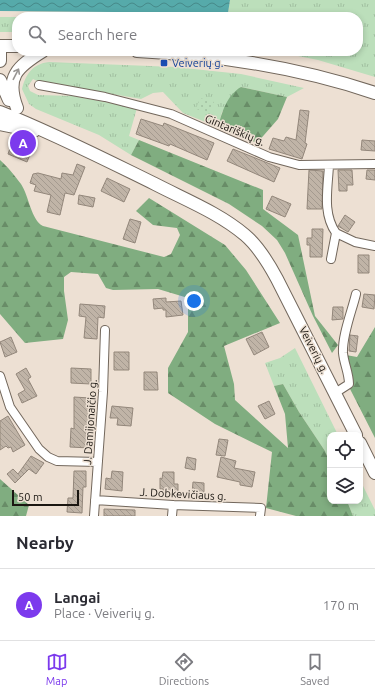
<!DOCTYPE html>
<meta charset="utf-8">
<style>
:root{--surface:#fff;--page:#f2f2f3;--text:#2b2b33;--muted:#7c7c81;--line:#e1e1e2;--accent:#7c3aed}
body{margin:0;font-family:Ubuntu,sans-serif;background:var(--page);color:var(--text)}
.controls{position:absolute;right:12px;bottom:12px;display:grid;overflow:hidden;border-radius:8px;box-shadow:0 2px 6px #0003}
.controls button{width:36px;height:36px;display:grid;place-items:center;padding:0;border:0;border-bottom:1px solid var(--line);background:var(--surface);color:var(--text);font:20px sans-serif}
.scale{position:absolute;left:12px;bottom:10px;width:67px;box-sizing:border-box;padding-left:4px;border:2px solid #1a1611;border-top:0;font-size:11px;line-height:14px;white-space:nowrap;color:#1a1611;-webkit-text-stroke:3px #ede0d3;paint-order:stroke}
.you{position:absolute;left:194px;top:301px;width:14px;height:14px;margin:-10px;border:3px solid #fff;border-radius:50%;background:#1a73e8;box-shadow:0 0 0 6px #1a73e833}
.badge{display:grid;place-items:center;width:26px;height:26px;border-radius:50%;background:var(--accent);color:#fff;font-size:13px;font-weight:700}
.pin{position:absolute;translate:-50% -50%;border:2px solid #fff;box-shadow:0 1px 4px #0006}
.list{margin:0;padding:0;list-style:none}
h2{display:flex;justify-content:space-between;align-items:center;height:52px;margin:0;padding:0 16px;font-size:17px}
h2 small{font-size:13px;font-weight:400;color:var(--muted)}
.list li{display:grid;grid-template-columns:26px 1fr auto;gap:12px;align-items:center;box-sizing:border-box;height:72px;padding:0 16px;border-top:1px solid var(--line)}
.list b{display:block;font-size:15px;white-space:nowrap}
.list p{margin:0;font-size:13px;white-space:nowrap;color:var(--muted)}
.list em{font-size:13px;font-style:normal;color:var(--muted)}
.icon{flex:none;width:22px;height:22px;fill:none;stroke:currentColor;stroke-width:2;stroke-linecap:round;stroke-linejoin:round}
.map{position:relative;flex:none;width:375px;height:516px;overflow:hidden}
.search{position:absolute;background:var(--surface);box-shadow:0 2px 6px #0003;left:12px;right:12px;top:12px;height:44px;display:flex;align-items:center;gap:10px;box-sizing:border-box;padding:0 14px;border-radius:16px;color:var(--muted);font-size:15px}
.sheet{height:124px;background:var(--surface)}
nav{display:flex;justify-content:space-around;align-items:center;box-sizing:border-box;height:56px;border-top:1px solid var(--line);background:var(--surface);font-size:11px;color:var(--muted)}
nav a{display:grid;justify-items:center;gap:2px}
nav .on{color:var(--accent)}
.map>svg:first-child{display:block}
</style>
<div class="map">
<svg width="375" height="516" viewBox="0 0 375 516">
<defs>
<pattern id="grass-tufts" width="24" height="20" patternUnits="userSpaceOnUse"><rect width="24" height="20" fill="#bcdfbb"/><path d="M3 7l-1-3M5 7V3M7 7l1-3M15 17l-1-3M17 17v-4M19 17l1-3" fill="none" stroke="#a1bfa0"/></pattern>
<pattern id="forest-firs" width="22" height="20" patternUnits="userSpaceOnUse"><rect width="22" height="20" fill="#80ad80"/><path d="M5 1l3.5 6h-7zM16 11l3.5 6h-7z" fill="#688c67"/></pattern>
<pattern id="park-dots" width="8" height="8" patternUnits="userSpaceOnUse"><rect width="8" height="8" fill="#bcdfbb"/><path d="M2 2h.1M6 6h.1" fill="none" stroke="#a1bfa0" stroke-width="1.8" stroke-linecap="round"/></pattern>
<pattern id="water-waves" width="16" height="10" patternUnits="userSpaceOnUse"><rect width="16" height="10" fill="#56aaaa"/><path d="M0 5q4-4 8 0t8 0" fill="none" stroke="#468989"/></pattern>
<pattern id="building-back-hatch" width="6" height="6" patternUnits="userSpaceOnUse"><rect width="6" height="6" fill="#c0b4a7"/><path d="M-1 5l2 2M0 0l6 6M5-1l2 2" fill="none" stroke="#a49a8f"/></pattern>
</defs>
<rect width="100%" height="100%" fill="#ede0d3"/>
<!-- grass -->
<path fill="url(#grass-tufts)" d="M230,0H375V77L318,60L273,51H358V17H236L235,13H228Z
M0,17H17V32H0Z
M49,62L175,67L241,74L304,88L287,97L241,87L222,112L218,127L183,113L163,92L153,93L141,99L37,81L33,79L28,86L30,91L38,95L73,96L137,108L129,136L139,140L131,155L99,135L36,109L29,104L22,89C26,74 32,64 49,62Z
M295,348L338,435H330V463L325,451L299,412L283,384L274,386L265,363L280,358Z
M360,480L375,510V516H353L347,501H360Z"/>
<!-- forest -->
<path fill="url(#forest-firs)" d="M241,87L287,97L278,119L257,143L218,127C222,112 227,95 241,87Z
M139,140L263,190V209L298,235L315,316L338,345L332,353L313,316L285,253L277,240L262,226L229,204L131,155Z
M0,160C7,166 15,176 21,184C29,196 31,220 43,226L164,257L171,254L180,235L177,228L153,225L136,211L149,198L225,245L246,270L280,323L224,346L234,384L235,400L288,448L285,414L274,386L283,384L299,412L325,451L330,463V501H347L353,516H296L266,508L272,452L215,424L168,393V368L188,332V298L158,289L113,290L106,288L98,274L71,272L64,277V291L68,320L63,339L25,343L0,314Z
M375,327V438L349,387L346,355L357,357Z
M0,479L29,505L26,516H0Z"/>
<!-- park -->
<path fill="url(#park-dots)" d="M200,98L214,102L210,113L196,109Z"/>
<!-- water -->
<path fill="url(#water-waves)" d="M0,0H230L228,13L0,11Z"/>
<!-- building -->
<path fill="url(#building-back-hatch)" stroke="#93877b" d="M300,110L309,111L305,143L307,144L302,159L269,149L273,138L284,141L286,137L296,140Z
M141,119L163,126L164,123L214,143L207,160L170,144L169,146L136,134Z
M13,140L33,147L27,162L8,154Z
M362,140L375,141V151L361,150Z
M233,149L280,168L274,182L227,161Z
M77,164L85,167L74,195L65,193L60,215L47,212L51,195L34,191L36,185L30,183L33,174L38,173L61,179L62,173L73,175Z
M309,170L323,171L322,209H307Z
M338,170H352L353,185H347V191H339Z
M367,170H375V180L366,179Z
M107,178L130,189L124,202L101,191Z
M79,195L95,198L93,207L78,204Z
M272,196L291,204L285,217L266,209Z
M345,215L355,222L348,232L338,226Z
M130,219L141,222L135,243L123,239Z
M312,229H323L322,257H310V245H307V238H312Z
M358,255H369V273H358Z
M364,294L375,295L374,309L362,307Z
M166,298V302L181,301L183,315L166,317V310H163V308L154,309L153,299Z
M80,304L105,306L104,318L98,317L97,339L84,338L86,317L79,316Z
M333,307H343V319L332,320Z
M262,332L269,347L254,355L246,339Z
M350,335L358,336L356,352L349,351Z
M11,337L17,352L5,357L0,342Z
M114,352H129V370H114Z
M26,368L31,377L28,379L37,396L22,403L18,394L25,390L16,374Z
M71,368L91,369V384L71,383Z
M144,372H157L158,390H144Z
M74,397L90,398L89,448L70,447L71,428L74,429Z
M269,401L275,414L265,419L258,406Z
M112,406L133,408L131,426L117,425L118,418H110Z
M8,416L25,445L13,452L11,447L8,448L6,446L0,450V421Z
M219,439L228,440L225,456L216,455Z
M31,456L44,463L36,474L29,469L15,483L7,474L13,469L18,474Z
M187,457L196,459L195,470L185,468Z
M221,457L236,461L234,468L255,472L252,487L240,485V482L217,477Z
M74,471H86V487H83L82,513L67,512L68,498H73Z
M112,471L123,472L122,491L105,489L106,478L111,479Z
M163,472H174V484H178V493L163,492V489H160V478L162,479Z
M193,482L204,483V494H192Z
M104,509L135,510V516H104Z"/>
<g fill="none" stroke-linecap="round" stroke-linejoin="round">
<defs>
<path id="minor" d="M39,85L105,97L171,114L269,157L299,165L375,164
M329,165C328,188 322,213 336,233L331,259
M336,233L355,242L375,246
M0,376L10,407L39,449L48,457L57,461L98,462
M335,393L349,384C349,373 344,364 343,353C342,335 352,311 356,294
M95,500L173,505L261,508L260,516
M94,516L103,392L105,330
M172,516L173,505"/>
<path id="primary" d="M0,46H17
M137,51C218,55 298,67 375,93
M0,61V46
M0,80L9,100
M17,108C5,77 17,67 43,51
M0,112C53,133 104,159 155,184C186,200 219,213 245,235C259,247 269,264 277,279L356,435
M0,124L34,131
M360,443L375,473"/>
</defs>
<!-- minor casing -->
<use href="#minor" stroke="#72675c" stroke-width="10"/>
<!-- primary casing -->
<use href="#primary" stroke="#72675c" stroke-width="14"/>
<!-- minor -->
<use href="#minor" stroke="#fff" stroke-width="8"/>
<!-- primary -->
<use href="#primary" stroke="#fff" stroke-width="12"/>
</g>
<!-- one-way arrows -->
<defs><path id="oneway-shaft" d="M-6 0H5M1.5-3L5.5 0L1.5 3" fill="none" stroke-width="1.6" stroke-linecap="round" stroke-linejoin="round"/></defs>
<use stroke="#989694" href="#oneway-shaft" transform="translate(16 74) rotate(-63)"/>
<!-- markers -->
<rect fill="#1a4fb4" stroke="#ede0d3" stroke-width="1.5" x="160" y="59" width="8" height="8" rx="2"/>
<g text-anchor="middle" dominant-baseline="central" stroke-width="3" stroke-linejoin="round" paint-order="stroke">
<!-- transit labels -->
<g font-size="11" fill="#164399" stroke="#ede0d3" text-anchor="start">
<text x="172" y="63">Veiverių g.</text>
</g>
<!-- street labels -->
<g font-size="11" fill="#1a1611" stroke="#ede0d3">
<text transform="translate(235 130) rotate(23)">Gintariškių g.</text>
<text transform="translate(314 350) rotate(63)">Veiverių g.</text>
<text transform="translate(90 422) rotate(-86)">J. Damijonaičio g.</text>
<text transform="translate(183 494) rotate(3)">J. Dobkevičiaus g.</text>
</g>
</g>
</svg>
<div class="controls">
<button><svg class="icon" aria-label="locate" viewBox="0 0 24 24"><circle cx="12" cy="12" r="6"/><path d="M12 2v4M12 18v4M2 12h4M18 12h4"/></svg></button>
<button><svg class="icon" aria-label="layers" viewBox="0 0 24 24"><path d="M12 4l9 5-9 5-9-5zM3 14l9 5 9-5"/></svg></button>
</div>
<div class="scale">50 m</div>
<div class="you"></div>
<div class="pin badge" style="left:23px;top:143px">A</div>
<div class="search"><svg class="icon" aria-label="search" viewBox="0 0 24 24"><circle cx="10" cy="10" r="6"/><path d="M15 15l6 6"/></svg>Search here</div>
</div>
<section class="sheet">
<h2>Nearby<small></small></h2>
<ul class="list">
<li><span class="badge">A</span><div><b>Langai</b><p>Place · Veiverių g.</p></div><em>170 m</em></li>
</ul>
</section>
<nav>
<a class="on"><svg class="icon" aria-label="map" viewBox="0 0 24 24"><path d="M3 6l6-2 6 2 6-2v14l-6 2-6-2-6 2zM9 4v14M15 6v14"/></svg>Map</a>
<a><svg class="icon" aria-label="directions" viewBox="0 0 24 24"><path d="M12 3l9 9-9 9-9-9zM9 14v-3h6M13 9l2 2-2 2"/></svg>Directions</a>
<a><svg class="icon" aria-label="saved" viewBox="0 0 24 24"><path d="M7 4h10v16l-5-4-5 4z"/></svg>Saved</a>
</nav>
